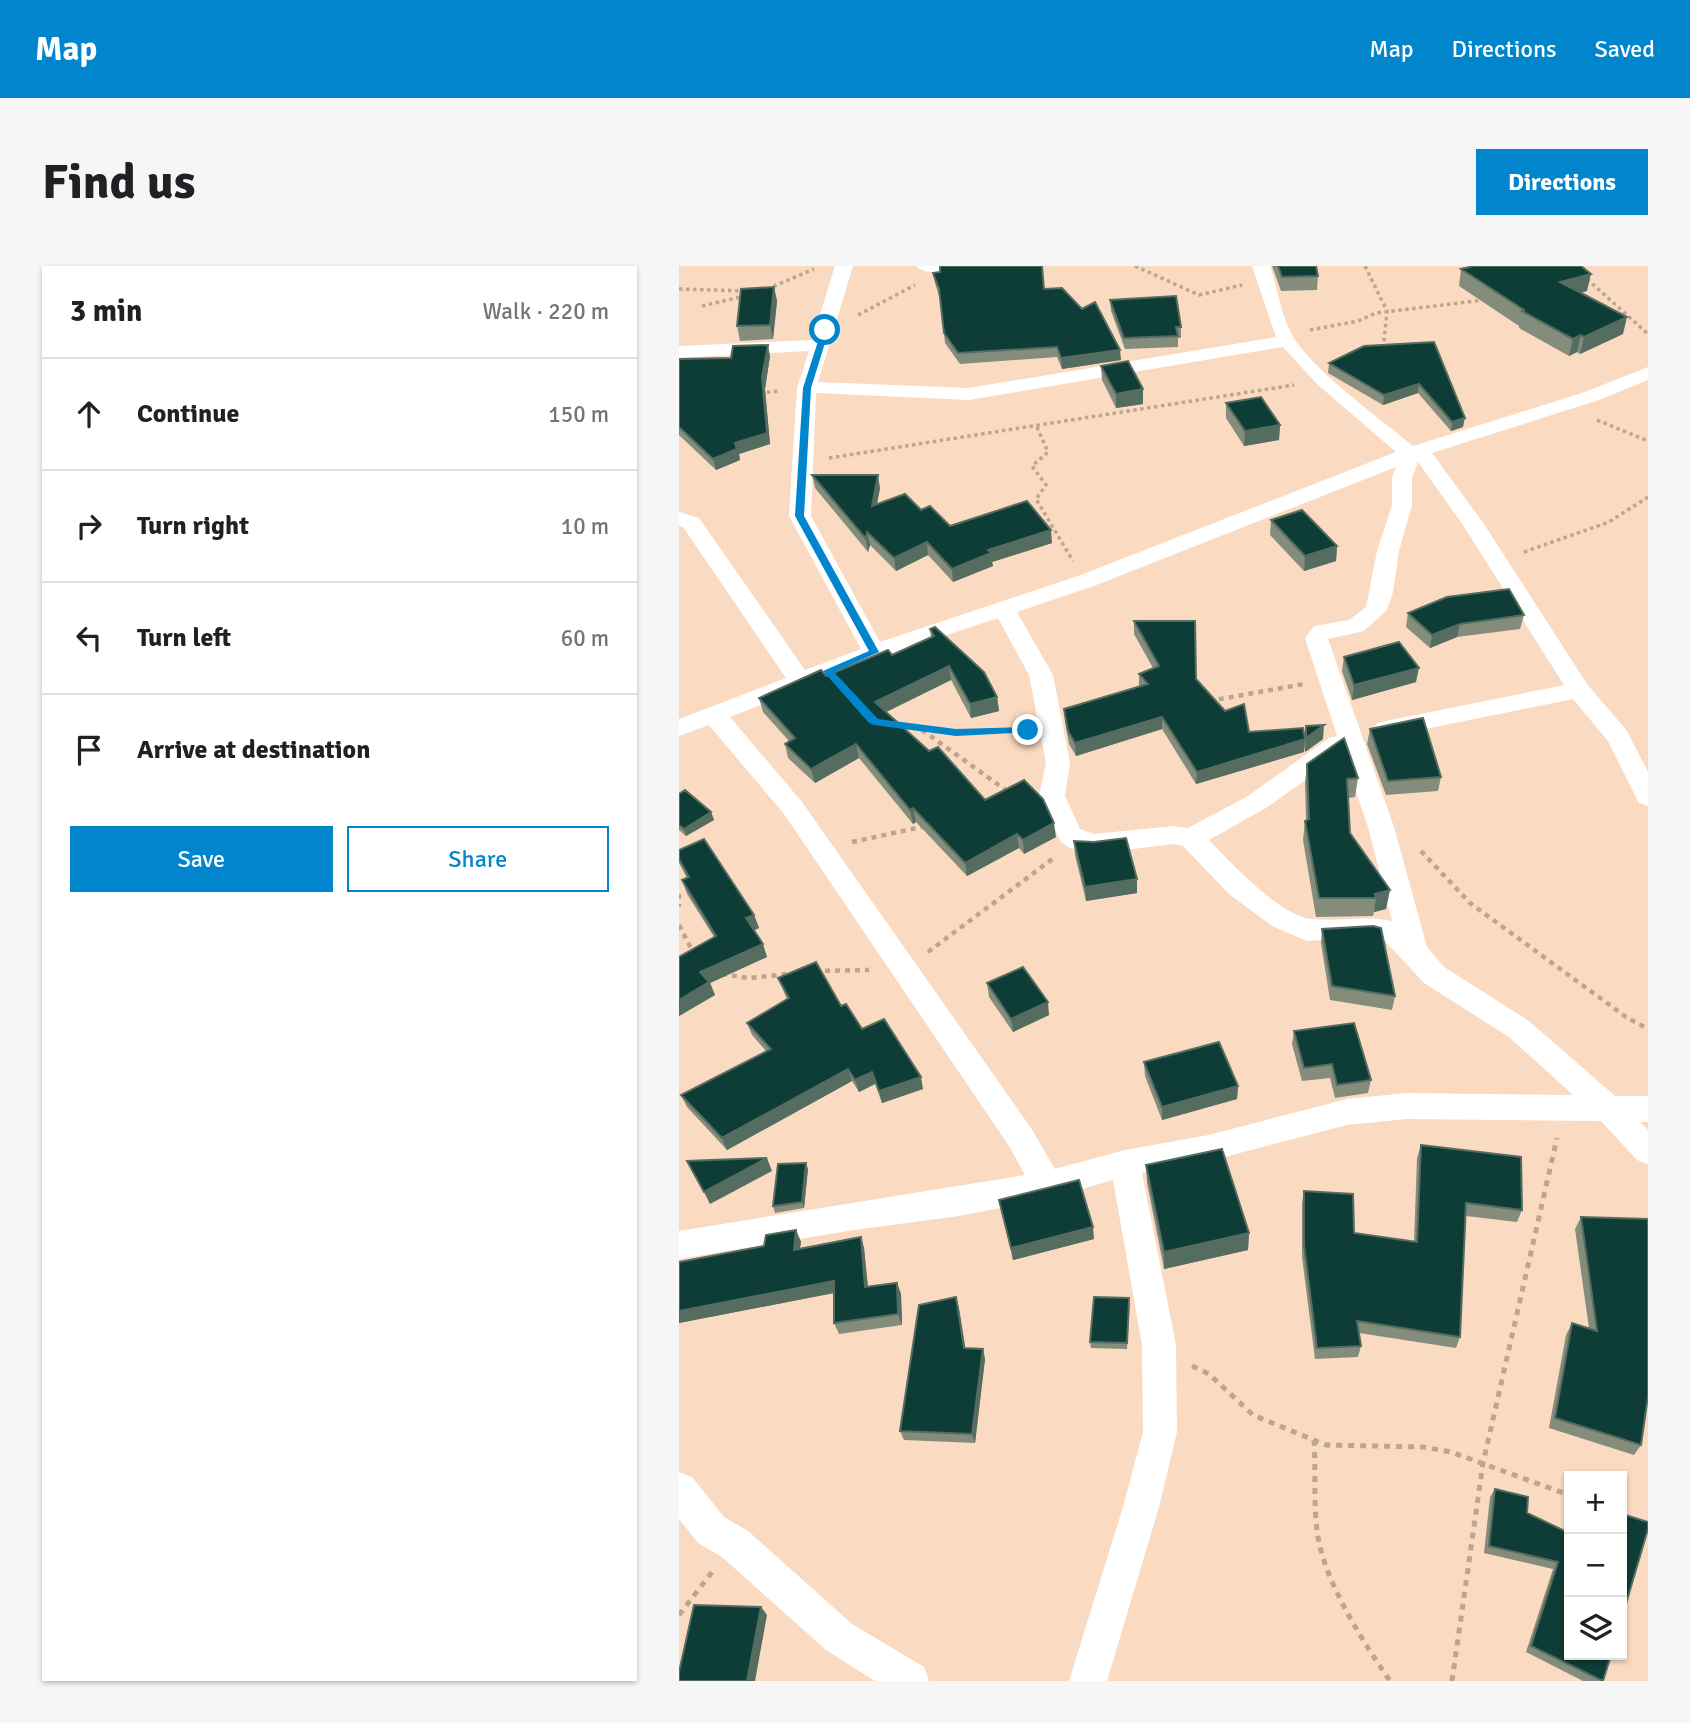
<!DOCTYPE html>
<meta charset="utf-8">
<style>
:root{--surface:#fff;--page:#f6f6f6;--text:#202124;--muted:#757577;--line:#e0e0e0;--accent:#0185cd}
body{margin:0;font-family:Signika,sans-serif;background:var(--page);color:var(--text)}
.controls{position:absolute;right:21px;bottom:21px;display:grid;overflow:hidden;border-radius:0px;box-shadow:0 2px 5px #0004}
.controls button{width:63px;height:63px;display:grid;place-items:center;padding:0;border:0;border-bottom:2px solid var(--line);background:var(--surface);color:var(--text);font:35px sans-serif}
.stop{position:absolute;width:21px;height:21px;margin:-16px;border:5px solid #0185cd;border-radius:50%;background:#fff}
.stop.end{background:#0185cd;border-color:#fff;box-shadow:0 2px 7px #0008}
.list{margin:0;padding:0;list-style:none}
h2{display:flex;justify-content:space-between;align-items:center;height:91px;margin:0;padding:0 28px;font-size:30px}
h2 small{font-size:23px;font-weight:400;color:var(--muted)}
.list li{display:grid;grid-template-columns:46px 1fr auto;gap:21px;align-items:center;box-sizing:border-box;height:112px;padding:0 28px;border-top:2px solid var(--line)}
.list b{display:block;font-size:26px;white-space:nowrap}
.list em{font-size:23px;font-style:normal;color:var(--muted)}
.actions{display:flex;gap:14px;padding:21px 28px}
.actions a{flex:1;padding:16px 0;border:2px solid var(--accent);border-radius:0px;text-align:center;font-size:24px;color:var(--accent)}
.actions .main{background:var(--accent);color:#fff}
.icon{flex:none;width:38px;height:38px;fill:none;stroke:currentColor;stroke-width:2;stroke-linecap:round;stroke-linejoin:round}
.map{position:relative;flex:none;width:969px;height:1415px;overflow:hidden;border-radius:0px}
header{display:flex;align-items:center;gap:42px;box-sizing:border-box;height:98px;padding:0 35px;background:var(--accent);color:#fff}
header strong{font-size:33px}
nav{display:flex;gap:38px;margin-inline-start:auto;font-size:24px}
.intro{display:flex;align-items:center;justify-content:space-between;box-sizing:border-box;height:168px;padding:0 42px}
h1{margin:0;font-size:49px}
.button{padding:18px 32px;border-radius:0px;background:var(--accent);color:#fff;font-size:24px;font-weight:700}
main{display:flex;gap:42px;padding:0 42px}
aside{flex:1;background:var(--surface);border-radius:0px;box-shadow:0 2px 5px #0004}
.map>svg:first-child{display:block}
</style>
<header>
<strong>Map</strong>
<nav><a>Map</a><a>Directions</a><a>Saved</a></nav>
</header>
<div class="intro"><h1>Find us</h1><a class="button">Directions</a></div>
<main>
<aside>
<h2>3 min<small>Walk · 220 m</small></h2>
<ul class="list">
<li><svg class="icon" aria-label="ahead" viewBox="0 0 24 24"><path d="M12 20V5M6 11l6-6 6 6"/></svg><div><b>Continue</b></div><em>150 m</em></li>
<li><svg class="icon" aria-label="right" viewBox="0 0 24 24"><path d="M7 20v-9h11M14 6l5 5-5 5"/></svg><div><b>Turn right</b></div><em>10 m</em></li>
<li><svg class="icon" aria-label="left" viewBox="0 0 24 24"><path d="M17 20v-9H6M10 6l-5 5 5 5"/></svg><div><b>Turn left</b></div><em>60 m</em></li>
<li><svg class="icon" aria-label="arrive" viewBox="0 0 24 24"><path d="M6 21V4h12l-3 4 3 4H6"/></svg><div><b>Arrive at destination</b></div></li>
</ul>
<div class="actions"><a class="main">Save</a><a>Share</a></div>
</aside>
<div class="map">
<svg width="969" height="1415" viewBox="0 0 969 1415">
<rect width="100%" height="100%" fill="#fadbc1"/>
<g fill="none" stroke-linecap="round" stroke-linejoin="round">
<!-- path-far2 -->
<path stroke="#bea58f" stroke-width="3.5" stroke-dasharray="3.5 3.5" stroke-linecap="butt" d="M456,0L520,29L563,19
M686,0L708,45L704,84
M908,13L969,68
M0,23L66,25
M88,23L135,3
M23,40L66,30
M179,49L236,19
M631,64L679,55L697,47L805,34
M81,127L100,125
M918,154L969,175
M358,161L369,186L353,200L367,219L357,233L394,295
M150,192L615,119
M845,286L930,256L969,231"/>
<!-- path-far1 -->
<path stroke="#bea58f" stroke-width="4.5" stroke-dasharray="5 5" stroke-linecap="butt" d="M530,435L625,418
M218,459L277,466L345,464
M243,464L328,525
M173,576L247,560
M742,585L791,637L947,751L969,763
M0,628V641
M0,659L14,686
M249,686L376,591
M136,705L190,704
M43,708L69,712L110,708"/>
<!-- path -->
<path stroke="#bea58f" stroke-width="5" stroke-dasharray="6 6" stroke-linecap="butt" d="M513,1100L530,1108L574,1149L647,1179L744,1181L772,1186L890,1229
M635,1174C637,1206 634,1239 639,1271C647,1318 684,1376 711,1415
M0,1349L33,1306
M773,1415L804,1197L878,872"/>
<!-- street -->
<path fill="#fff" fill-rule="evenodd" d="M156,0H174L139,116L290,122L597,71L573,0H591C598,21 602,47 612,67C630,102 702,153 734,180L906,126L969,101V114L920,134L753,187L805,258L908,418L948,465L969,506V540L960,537L929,475L894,433L707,471L698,469L695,463L698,457L707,455L885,419L784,259L739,196L733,212V239L720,285L714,326L708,344L685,365L649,373L715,561L748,681L765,701L850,755L936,830H969V856H961L969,864V898L958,894L922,855L728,853L668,859L530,895L463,907L497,1079L498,1166L480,1241L428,1415H390L444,1241L464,1166L463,1079L434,914L368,933L280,950L175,964L0,993V965L346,909L330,880L105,548L30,459L0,470V453L107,412L4,261L0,260V246L20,252L126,404L182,383L110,250L118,122L130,85L0,92V80L133,74ZM604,81L638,118L717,186L399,310L201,376L132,250L137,127L290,134ZM717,201L713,212V239L698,285L687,341L670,354L635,360L626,372L658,470L650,472L569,530L509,562L494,560L415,568L401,563L386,530L391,497L374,409L338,346L415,320ZM319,352L350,409L367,497L360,530L382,576L391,582L415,588L494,578L504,580L550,628L593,660L628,675L692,671L706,675L745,717L830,771L894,829L728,827L668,833L530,869L446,884L376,903L352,862L123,536L51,451L203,391ZM664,487L689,561L713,655C683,649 661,656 632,653C601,650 551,596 530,574L587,542Z
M237,0H274C266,8 245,8 237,0Z
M0,1206L13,1211L45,1251L69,1265L173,1358L245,1401L250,1415H196L147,1384L43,1291L19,1277L0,1253Z"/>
</g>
<!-- wall -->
<path fill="#848c7c" d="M593,0H637L639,10L638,24L602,25Z
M782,3L908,25L902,27L944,68L901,88L898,86L890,90L840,62V60L780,20Z
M261,6L365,23L442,94L383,103L378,91L281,98L266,77L261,33L256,17L254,7Z
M95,21L98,35L94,73L61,75L58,60Z
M431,34L502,61V72H499V81L446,83L432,45Z
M755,76L784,161L772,165L739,127L704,139L649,107L650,97Z
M91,90L86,123L91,178L60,188L61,194L37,204L0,169V93L52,92Z
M422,100L464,123V138L437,142L423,114Z
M547,137L601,159L600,174L565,180L547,152Z
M133,209L201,222L198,238L242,244L271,260L373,277L313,296L314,300L274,316L249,289L217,305L191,279L189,286L136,222Z
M592,254L658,280L657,295L625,305L591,269Z
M729,347L845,349L841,363L778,371L751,382L727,361Z
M455,355L517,413L546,445L570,466L626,471L627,460L644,473L626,486L625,479V486L517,518L483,463L397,490L390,478L386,456L385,443L460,420V408L474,402L455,368Z
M251,363L318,431L320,445L292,452L272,414L207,446L306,534L377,571L345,588L340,582L288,610L237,556L234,558L180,492L136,517L109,492L106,478L110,475L84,446L80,432L147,410L213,389L252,371Z
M665,391L737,416L673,434L663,405Z
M691,463L762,511L759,525L707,529L688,478Z
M628,498L679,512L676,531L669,532L671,567L707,643L695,646L694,650L637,651L624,574L626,555L627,554L626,517Z
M0,528L32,546L35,554L7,570L0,564Z
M395,575L415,576L458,613V627L407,635L396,589Z
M0,584L75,649L80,662L75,664L88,691L31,717L36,729L0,750L35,671L8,628L3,614L8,612L0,597Z
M643,663L716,730L713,744L651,734L642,677Z
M99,712L162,740L183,763L244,823L203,837L196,818L180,826L173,815L48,884L8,841L2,829L87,785L73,769L68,757L108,733Z
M308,717L370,749L334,766L310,731Z
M615,765L692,814L689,827L656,832L651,812L623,815L613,778Z
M465,796L559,820L558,833L483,854L466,810Z
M742,879L843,944L838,956L787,950L781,1071L777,1082L680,1067L682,1080L679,1091L636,1093L623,991V937L625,925L675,967L735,976L738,892Z
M467,899L570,967L569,984L485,1003L468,917Z
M129,903L125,942L96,947L94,940Z
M320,934L415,973L334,994Z
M902,951L962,1179L955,1189L870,1162L887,1069L893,1057L910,1062L896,963Z
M117,964L122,976L121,982L182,971L185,982L189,1021L218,1017L222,1028L223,1059L160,1068L155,1057V1027L0,1057V996L85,980Z
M277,1031L286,1082L304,1083L306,1093L296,1177L225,1174L221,1165Z
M451,1038L448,1083L412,1082L411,1076Z
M816,1223L848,1247L890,1267L924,1415H904L847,1386L874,1303L805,1287L811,1231Z"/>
<!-- shaded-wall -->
<path fill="#556c60" d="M912,8L908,25L877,32L881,16Z
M95,21L98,35L94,73L91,59Z
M948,51L944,68L901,88L905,71Z
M902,69L898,86L890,90L894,73Z
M89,79L91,90L86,123L91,178L60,188L61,194L37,204L34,193L56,177Z
M441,84L442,94L383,103L382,92Z
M740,118L739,127L704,139L705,129Z
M464,123V138L437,142V128Z
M786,152L784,161L772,165L773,156Z
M601,159L600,174L565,180L566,165Z
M199,209L201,222L195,253L193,240Z
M372,264L373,277L313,296L314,300L274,316L273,303L309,284Z
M188,266L191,279L189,286L187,273Z
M248,276L249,289L217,305L215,292Z
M658,280L657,295L625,305L626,290Z
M781,358L778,371L751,382L753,369Z
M270,400L272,414L199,450L196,436Z
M740,402L737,416L673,434L675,419Z
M318,431L320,445L292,452L291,438Z
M483,451V463L397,490L396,477Z
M645,459L644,473L626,486L627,472Z
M626,473L625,486L517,518L518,506Z
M177,478L180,492L136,517L132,503Z
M234,542L237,556L234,558L231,544Z
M32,546L35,554L7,570L5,563Z
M375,557L377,571L345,588L344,574Z
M338,568L340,582L288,610L286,597Z
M458,613V627L407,635L406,621Z
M711,624L707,643L695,646L697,632L696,628Z
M75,649L80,662L72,666L67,652Z
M84,678L88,691L31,717L36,729L0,750V734L21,706Z
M369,736L370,749L334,766L332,753Z
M169,803L173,815L48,884L43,872Z
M193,806L196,818L180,826L176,814Z
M242,811L244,823L203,837L200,825Z
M559,820L558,833L483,854V841Z
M88,892L93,905L31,938L25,926Z
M127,897L129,903L125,942L123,936Z
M414,961L415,973L334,994L332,982Z
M117,964L122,976L119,995L115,984Z
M570,967L569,984L485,1003V986Z
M182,971L185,982L190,1032L186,1021Z
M155,1015L160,1026L0,1057V1045Z
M218,1017L222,1028L223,1059L219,1048Z
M277,1031L280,1042L288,1092L285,1082Z
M304,1083L306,1093L296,1177L293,1168Z
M82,1341L88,1349L76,1415H68Z"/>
<!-- building -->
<path fill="#0e3c36" stroke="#556c60" stroke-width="2" d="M261,0H363L365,23L383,22L403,43L416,36L441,84L382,92L378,81L279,87L265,67L260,23L254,7L261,6Z
M599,0H637L639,10L603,11Z
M795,0H902L912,8L881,16L948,51L905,71L902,69L894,73L843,45L845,44L782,3Z
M95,21L91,59L58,60L62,23Z
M497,30L502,61H497L499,70L445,72L431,34Z
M755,76L786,152L773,156L740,118L705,129L650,97L685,80Z
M89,79L83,111L88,167L56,177L58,183L34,193L0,161V93L52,92L54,80Z
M449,95L464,123L437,128L422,100Z
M582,131L601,159L566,165L547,137Z
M133,209H199L193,240L226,228L242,244L251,240L271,260L348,235L372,264L309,284L312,287L273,303L248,276L215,292L188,266L187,273Z
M623,244L658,280L626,290L592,254Z
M830,323L845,349L781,358L753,369L729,347L768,331Z
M455,355H516L517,413L546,445L565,438L570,466L624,462L626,473L518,506L483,451L396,477L389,465L385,443L469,418L460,408L480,400Z
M256,361L305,406L318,431L291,438L270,400L196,436L250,485L259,481L306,534L345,514L364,533L375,557L344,574L338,568L286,597L234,542L231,544L177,478L132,503L106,478L116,472L80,432L142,404L147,410L209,384L213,389L255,370L251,363Z
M720,376L740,402L675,419L665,391Z
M744,452L762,511L709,515L691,463Z
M645,459L627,472V460Z
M665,472L679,512L668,513L671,567L711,624L696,628L697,632H640L626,555L630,553L628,498Z
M6,524L32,546L5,563L0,559V528Z
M447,572L458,613L406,621L395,575L415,576Z
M25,573L75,649L67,652L84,678L21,706L30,716L0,734V691L37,670L3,614L10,611L0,593V584Z
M694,660L702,662L716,730L653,720L643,663Z
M137,696L162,740L167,738L183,763L205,753L242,811L200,825L193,806L176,814L169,803L43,872L2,829L92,783L68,757L110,732L99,712Z
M344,701L369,736L332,753L308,717Z
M675,757L692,814L658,819L653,798L625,802L615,765Z
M540,776L559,820L483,841L465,796Z
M742,879L842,891L843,944L787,937L781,1071L678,1055L682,1080L638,1082L625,979V925L674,928L675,967L738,976Z
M543,883L570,967L485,986L467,899Z
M88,892L25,926L8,895Z
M127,897L123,936L94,940L99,898Z
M400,914L414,961L332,982L320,934Z
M902,951L969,953V1130L962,1179L876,1152L893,1057L918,1065Z
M117,964L115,984L182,971L186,1021L218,1017L219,1048L155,1057V1015L0,1045V996L85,980L87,969Z
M277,1031L285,1082L304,1083L293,1168L221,1165L240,1039Z
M415,1031L450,1032L448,1077L411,1076Z
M816,1223L849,1231L848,1247L890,1267V1389H932L924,1415L852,1380L879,1296L810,1280Z
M943,1248L969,1256V1263L943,1351Z
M15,1339L82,1341L68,1415H0V1406Z"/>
<!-- route -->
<path fill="#0185cd" d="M143,63L150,64L132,122L125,250L200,386L155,406L199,453L277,463L349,461L352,462V466L277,470L195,459L190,457L144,405L190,385L116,250L124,122Z"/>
</svg>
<div class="controls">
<button>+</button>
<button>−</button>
<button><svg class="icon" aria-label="layers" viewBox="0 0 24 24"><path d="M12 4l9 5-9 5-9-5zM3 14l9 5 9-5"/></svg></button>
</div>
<div class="stop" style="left:146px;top:64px"></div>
<div class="stop end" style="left:349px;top:464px"></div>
</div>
</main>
